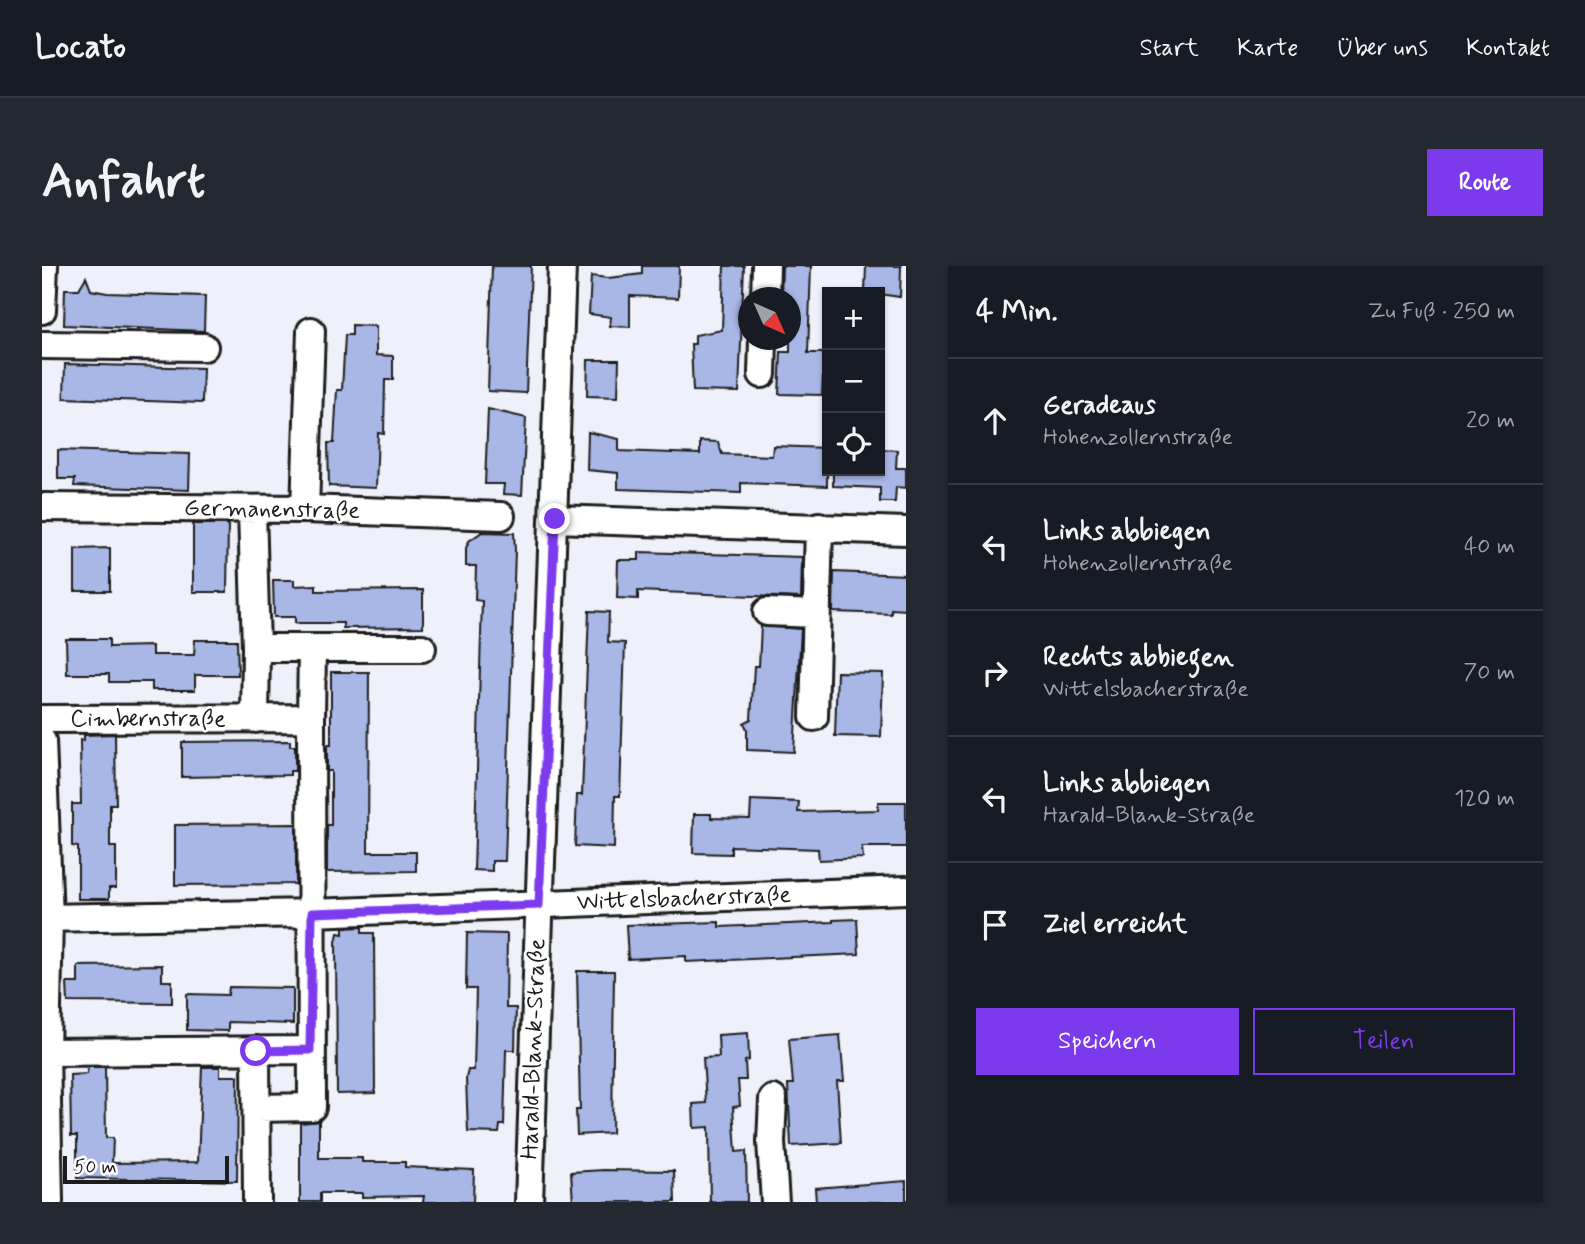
<!DOCTYPE html>
<html lang="de">
<meta charset="utf-8">
<style>
:root{--surface:#171b24;--page:#242831;--text:#f1f3f6;--muted:#9ea1a6;--line:#363941;--accent:#7c3aed}
body{margin:0;font-family:Mynerve,sans-serif;background:var(--page);color:var(--text)}
.controls{position:absolute;right:21px;top:21px;display:grid;overflow:hidden;border-radius:0px;box-shadow:0 2px 5px #0004}
.controls button{width:63px;height:63px;display:grid;place-items:center;padding:0;border:0;border-bottom:2px solid var(--line);background:var(--surface);color:var(--text);font:35px sans-serif}
.compass{position:absolute;left:696px;top:21px;width:63px;height:63px;border-radius:50%;background:var(--surface);box-shadow:0 2px 5px #0004;rotate:135deg}
.scale{position:absolute;left:21px;bottom:18px;width:166px;box-sizing:border-box;padding-left:7px;border:4px solid #1c1c1c;border-top:0;font-size:19px;line-height:24px;white-space:nowrap;color:#1c1c1c;-webkit-text-stroke:5px #fff;paint-order:stroke}
.stop{position:absolute;width:21px;height:21px;margin:-16px;border:5px solid #7c3aed;border-radius:50%;background:#fff}
.stop.end{background:#7c3aed;border-color:#fff;box-shadow:0 2px 7px #0008}
.list{margin:0;padding:0;list-style:none}
h2{display:flex;justify-content:space-between;align-items:center;height:91px;margin:0;padding:0 28px;font-size:30px}
h2 small{font-size:23px;font-weight:400;color:var(--muted)}
.list li{display:grid;grid-template-columns:46px 1fr auto;gap:21px;align-items:center;box-sizing:border-box;height:126px;padding:0 28px;border-top:2px solid var(--line)}
.list b{display:block;font-size:26px;white-space:nowrap}
.list p{margin:0;font-size:23px;white-space:nowrap;color:var(--muted)}
.list em{font-size:23px;font-style:normal;color:var(--muted)}
.actions{display:flex;gap:14px;padding:21px 28px}
.actions a{flex:1;padding:16px 0;border:2px solid var(--accent);border-radius:0px;text-align:center;font-size:24px;color:var(--accent)}
.actions .main{background:var(--accent);color:#fff}
.icon{flex:none;width:38px;height:38px;fill:none;stroke:currentColor;stroke-width:2;stroke-linecap:round;stroke-linejoin:round}
.map{position:relative;flex:none;width:864px;height:936px;overflow:hidden;border-radius:0px}
header{display:flex;align-items:center;gap:42px;box-sizing:border-box;height:98px;padding:0 35px;background:var(--surface);border-bottom:2px solid var(--line)}
header strong{font-size:33px}
nav{display:flex;gap:38px;margin-inline-start:auto;font-size:24px}
.intro{display:flex;align-items:center;justify-content:space-between;box-sizing:border-box;height:168px;padding:0 42px}
h1{margin:0;font-size:49px}
.button{padding:18px 32px;border-radius:0px;background:var(--accent);color:#fff;font-size:24px;font-weight:700}
main{display:flex;gap:42px;padding:0 42px}
aside{flex:1;background:var(--surface);border-radius:0px;box-shadow:0 2px 5px #0004}
.map>svg:first-child{display:block}
</style>
<header>
<strong>Locato</strong>
<nav><a>Start</a><a>Karte</a><a>Über uns</a><a>Kontakt</a></nav>
</header>
<div class="intro"><h1>Anfahrt</h1><a class="button">Route</a></div>
<main>
<div class="map">
<svg width="864" height="936" viewBox="0 0 864 936">
<rect width="100%" height="100%" fill="#eef1fa"/>
<filter id="ink" filterUnits="userSpaceOnUse"><feTurbulence type="fractalNoise" baseFrequency=".0143" numOctaves="2"/><feDisplacementMap in="SourceGraphic" scale="14" xChannelSelector="R" yChannelSelector="G"/><feConvolveMatrix kernelMatrix="1 2 1 2 8 2 1 2 1" color-interpolation-filters="sRGB"/></filter>
<g filter="url(#ink)">
<!-- building -->
<path fill="#a8b7e6" stroke="#1c1c1c" stroke-width="2" d="M450,0H489L484,127L446,125Z
M600,0H637L636,32L588,30V61L568,60L569,51L547,48L549,10L566,12L600,8Z
M682,0H702L697,126L651,125L649,78H653V69L680,64Z
M740,0H769L766,87H782L780,129L737,128L739,86H748V32H739Z
M824,0H859L858,31L823,26Z
M44,11L49,24L65,27L163,30L162,65L22,59L23,23H37Z
M310,59L334,60V89L351,90V114H343L342,168L336,167L334,222L287,220L286,177H292L295,124H300L303,69H310Z
M546,94H577L576,131L545,130Z
M23,98L161,102L160,137L22,132Z
M446,143L484,152L480,229L461,228L462,218H443Z
M546,166L577,173V185L658,188V175L676,176L680,188L730,190L731,180L785,182V220L699,217V227L576,223V207L545,204Z
M838,183L855,184L854,202H864V222L854,221L853,236H838V222L791,220V205H838Z
M16,184L148,188L147,224L32,220L33,213H16Z
M151,258H186L185,326H151Z
M440,266L472,267L473,284L463,595H450V605L432,604L440,335L433,334L434,300H424V282L427,275Z
M68,282V325H33V283Z
M597,286L760,291L759,332L596,325V333L575,332L576,294H597Z
M792,306L864,309V344L849,343V348L791,346Z
M231,314H252V320L274,319V325L381,324V361L301,362V357H253V351H232Z
M547,345L567,346L566,376L583,377L578,530H573L572,582L533,580L535,529H540Z
M719,360L759,363L752,486L705,484V463L702,457L709,453L712,400H717Z
M24,373H67V381L110,380V389H152L153,374H195L196,409H153V424H110V416H67V408H25Z
M289,406H327L326,586H374V605L285,606V559H289V505H285V479H289Z
M795,406L841,407L839,471L793,470Z
M73,468L74,538H68V581H74V622H67V633H36V581L30,580V538H39L38,474H42V469Z
M248,475V480H253V505H248V509L140,511V476Z
M709,534L757,536L756,546L836,544V536H864V581H820L821,592L777,594L776,583L689,580V588L651,587L652,548H669V552L708,553Z
M254,558V618L133,619V559Z
M815,653L817,688L644,696V690L586,693L584,659L677,656V661L791,656V654Z
M320,661V667H332L333,827L295,828L294,676L296,667L301,668V662Z
M425,667L465,668L464,742H474L473,784H464L462,859H458L457,867L426,866L424,812L426,804H432L434,723H424Z
M120,699V715H130V737L26,736L25,717H36V700Z
M535,705H572L570,867L535,869L534,844H538Z
M187,721L251,722V758L186,756V765L145,764V728L186,729Z
M706,767L707,794L703,795L704,814H696L698,840L691,841L694,886L704,885L705,936H668L667,861L652,862L651,838L664,837L661,792L677,791L676,769Z
M798,769L802,815H795L799,877L749,880L746,818H751L747,773Z
M46,801H63L64,872H71L70,897L156,896L160,801H178V810H196L195,915L35,912V870H29L28,809L45,808Z
M277,855V892H320V896H363V901L432,904L431,936H381L382,930L320,931V927H278V936H258V857Z
M562,904L632,905L633,936H531L529,906Z
M864,915V936H774L773,922Z"/>
<g fill="none" stroke-linecap="round" stroke-linejoin="round">
<defs>
<path id="minor" d="M723,32L724,0
M0,44L2,0
M0,79L162,81
M720,108L721,74
M0,241L263,243L459,250
M263,243L269,65
M210,244L214,382L213,453
M513,253L864,265
M725,346L774,348
M214,382H380
M772,451L777,260
M269,452L270,382
M0,453L269,452L270,841L215,842
M0,475L7,652L4,786L7,936
M0,652L270,647L864,624
M214,784L215,936
M4,786L268,784
M731,833L729,876L733,936
M487,936L520,0"/>
</defs>
<!-- minor casing -->
<use href="#minor" stroke="#1c1c1c" stroke-width="32"/>
<!-- minor -->
<use href="#minor" stroke="#fff" stroke-width="26"/>
</g>
</g>
<g fill="none" stroke-linecap="round" stroke-linejoin="round" filter="url(#ink)">
<!-- route -->
<path stroke="#7c3aed" stroke-width="9" d="M214,785L268,784L270,647L497,639L513,253"/>
</g>
<g text-anchor="middle" dominant-baseline="central" stroke-width="5" stroke-linejoin="round" paint-order="stroke">
<!-- street labels -->
<g font-size="24" fill="#1c1c1c" stroke="#fff">
<text transform="translate(230 244) rotate(1)">Germanenstraße</text>
<text x="106" y="453">Cimbernstraße</text>
<text transform="translate(642 633) rotate(-2)">Wittelsbacherstraße</text>
<text transform="translate(492 783) rotate(-88)">Harald-Blank-Straße</text>
</g>
</g>
</svg>
<div class="controls">
<button>+</button>
<button>−</button>
<button><svg class="icon" aria-label="locate" viewBox="0 0 24 24"><circle cx="12" cy="12" r="6"/><path d="M12 2v4M12 18v4M2 12h4M18 12h4"/></svg></button>
</div>
<svg class="compass" viewBox="-18 -18 36 36"><path d="M0-13l5 13h-10z" fill="#e53935"/><path d="M0 13l5-13h-10z" fill="#9ea1a6"/></svg>
<div class="scale">50 m</div>
<div class="stop" style="left:214px;top:785px"></div>
<div class="stop end" style="left:513px;top:253px"></div>
</div>
<aside>
<h2>4 Min.<small>Zu Fuß · 250 m</small></h2>
<ul class="list">
<li><svg class="icon" aria-label="ahead" viewBox="0 0 24 24"><path d="M12 20V5M6 11l6-6 6 6"/></svg><div><b>Geradeaus</b><p>Hohenzollernstraße</p></div><em>20 m</em></li>
<li><svg class="icon" aria-label="left" viewBox="0 0 24 24"><path d="M17 20v-9H6M10 6l-5 5 5 5"/></svg><div><b>Links abbiegen</b><p>Hohenzollernstraße</p></div><em>40 m</em></li>
<li><svg class="icon" aria-label="right" viewBox="0 0 24 24"><path d="M7 20v-9h11M14 6l5 5-5 5"/></svg><div><b>Rechts abbiegen</b><p>Wittelsbacherstraße</p></div><em>70 m</em></li>
<li><svg class="icon" aria-label="left" viewBox="0 0 24 24"><path d="M17 20v-9H6M10 6l-5 5 5 5"/></svg><div><b>Links abbiegen</b><p>Harald-Blank-Straße</p></div><em>120 m</em></li>
<li><svg class="icon" aria-label="arrive" viewBox="0 0 24 24"><path d="M6 21V4h12l-3 4 3 4H6"/></svg><div><b>Ziel erreicht</b></div></li>
</ul>
<div class="actions"><a class="main">Speichern</a><a>Teilen</a></div>
</aside>
</main>
